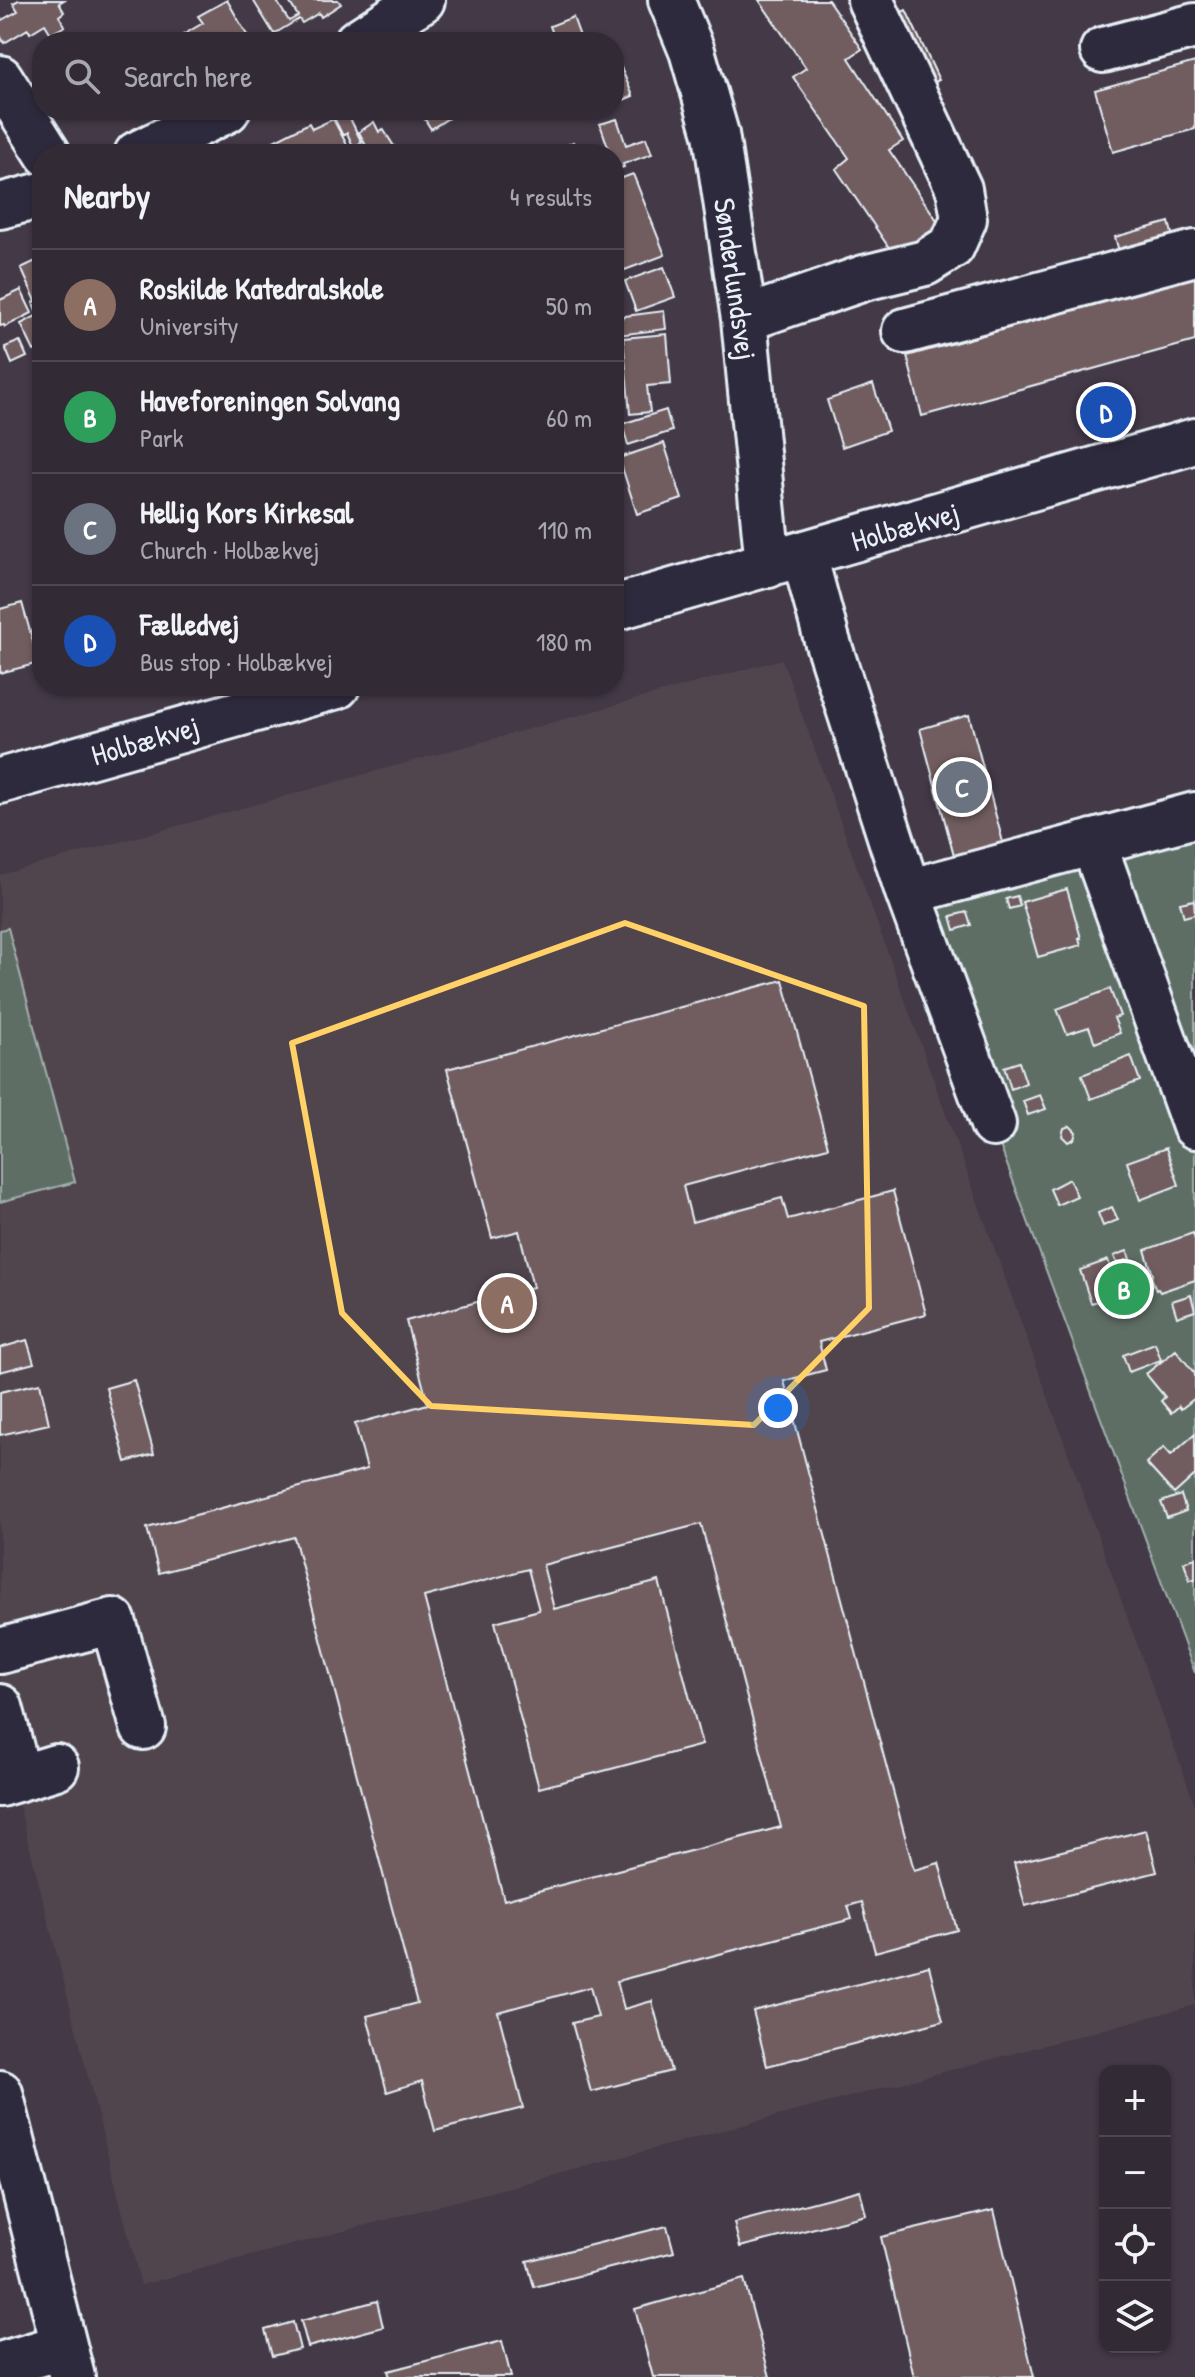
<!DOCTYPE html>
<meta charset="utf-8">
<style>
:root{--surface:#322b35;--page:#3a333d;--text:#f1f3f6;--muted:#a8a7ad;--line:#4d4750;--accent:#8bbbb9}
body{margin:0;font-family:"Patrick Hand",sans-serif;background:var(--page);color:var(--text)}
.controls{position:absolute;right:24px;bottom:24px;display:grid;overflow:hidden;border-radius:16px;box-shadow:0 2px 6px #0004}
.controls button{width:72px;height:72px;display:grid;place-items:center;padding:0;border:0;border-bottom:2px solid var(--line);background:var(--surface);color:var(--text);font:40px sans-serif}
.you{position:absolute;left:778px;top:1408px;width:28px;height:28px;margin:-20px;border:6px solid #fff;border-radius:50%;background:#1a73e8;box-shadow:0 0 0 12px #1a73e833}
.badge{display:grid;place-items:center;width:52px;height:52px;border-radius:50%;background:var(--accent);color:#fff;font-size:26px;font-weight:700}
.pin{position:absolute;translate:-50% -50%;border:4px solid #fff;box-shadow:0 2px 8px #0006}
.list{margin:0;padding:0;list-style:none}
h2{display:flex;justify-content:space-between;align-items:center;height:104px;margin:0;padding:0 32px;font-size:34px}
h2 small{font-size:26px;font-weight:400;color:var(--muted)}
.list li{display:grid;grid-template-columns:52px 1fr auto;gap:24px;align-items:center;box-sizing:border-box;height:112px;padding:0 32px;border-top:2px solid var(--line)}
.list b{display:block;font-size:30px;white-space:nowrap}
.list p{margin:0;font-size:26px;white-space:nowrap;color:var(--muted)}
.list em{font-size:26px;font-style:normal;color:var(--muted)}
.icon{flex:none;width:44px;height:44px;fill:none;stroke:currentColor;stroke-width:2;stroke-linecap:round;stroke-linejoin:round}
.map{position:relative;flex:none;width:1195px;height:2377px;overflow:hidden}
.search{position:absolute;background:var(--surface);box-shadow:0 2px 6px #0004;left:32px;top:32px;width:592px;height:88px;display:flex;align-items:center;gap:20px;box-sizing:border-box;padding:0 28px;border-radius:32px;color:var(--muted);font-size:30px}
.panel{position:absolute;background:var(--surface);box-shadow:0 2px 6px #0004;left:32px;top:144px;width:592px;height:552px;border-radius:32px}
.map>svg:first-child{display:block}
</style>
<div class="map">
<svg width="1195" height="2377" viewBox="0 0 1195 2377">
<rect width="100%" height="100%" fill="#433947"/>
<filter id="ink" filterUnits="userSpaceOnUse"><feTurbulence type="fractalNoise" baseFrequency=".0125" numOctaves="2"/><feDisplacementMap in="SourceGraphic" scale="16" xChannelSelector="R" yChannelSelector="G"/><feConvolveMatrix kernelMatrix="1 2 1 2 8 2 1 2 1" color-interpolation-filters="sRGB"/></filter>
<g filter="url(#ink)">
<!-- built -->
<path fill="#51444e" d="M782,659L1195,1805V2005L141,2285L0,1731V875Z"/>
<!-- green -->
<path fill="#5e6e65" stroke="#a3b0ae" stroke-width="2" d="M1195,836V1673L911,905Z
M8,928L75,1182L0,1202V930Z"/>
<!-- building -->
<path fill="#715d5e" stroke="#e8f1f8" stroke-width="2" fill-rule="evenodd" d="M19,0H64L59,3L64,12L59,16L65,26L51,34L45,24L30,33L28,29L4,43L0,35V21L18,11L13,3Z
M227,0L251,42H171L203,23L198,16Z
M253,0H276L289,21L298,16L288,0H338L341,4L321,17L319,13L302,23L299,19L274,34Z
M759,0H828L862,49L849,58L903,141L889,150L943,229L898,261L836,169L849,158L793,77L806,68Z
M906,10L939,80L921,89L888,18Z
M573,17L582,42H550L549,39L554,37L550,26Z
M614,51L633,96L614,104Z
M1195,62V129L1113,152L1095,90Z
M330,110H346L362,143L353,146L347,133L343,136Z
M419,110H461L431,129Z
M333,119L352,154H266L262,147L309,123L312,129Z
M617,119L626,145L646,138L652,154L623,164L624,167L614,170V154H598L609,150L600,124Z
M374,122L379,132L383,129L399,154H370L359,132Z
M573,142L580,154H549Z
M633,174L665,255L614,274V181Z
M1169,222L1175,245L1121,259L1115,237Z
M42,258V317L40,319L42,324V347L34,351L21,324L38,315L33,303L36,301L21,268Z
M664,267L675,297L636,311L625,281Z
M1195,277V341L922,416L907,356Z
M21,290L32,313L5,327L4,325L0,326V300Z
M664,311L666,329L618,335L617,322L625,316Z
M667,334L671,384L647,386L650,412L630,414L623,338Z
M20,341L27,357L12,364L5,347Z
M873,384L888,431L842,447L827,400Z
M666,410L672,431L628,445L622,424Z
M1116,410L1118,416L1097,422L1095,416Z
M664,443L682,499L637,514L619,458Z
M22,603L39,663L0,673V609Z
M969,715L1004,846L955,859L920,729Z
M1067,889L1081,938H1079L1081,945L1038,957L1022,902Z
M1017,896L1020,906L1009,909L1006,899Z
M1194,900L1195,914L1184,917L1180,903Z
M967,912L971,925L955,930L951,916Z
M783,980L828,1147L683,1186L692,1222L782,1198L788,1219L893,1191L926,1314L819,1342L826,1370L784,1381L914,1870L939,1863L957,1930L875,1952L862,1902L848,1906L852,1919L617,1981L624,2009L652,2001L671,2071L591,2092L572,2023L598,2017L590,1987L498,2012L523,2108L435,2131L422,2081L387,2092L367,2016L417,2003L294,1537L159,1573L147,1528L367,1469L355,1424L428,1404L406,1321L533,1287L519,1231L492,1238L447,1069ZM701,1524L781,1827L504,1900L424,1597L528,1569L539,1610L495,1622L539,1788L702,1745L659,1581L554,1609L543,1565Z
M1110,989L1120,1016L1114,1018L1120,1033L1095,1043L1089,1027L1067,1034L1057,1009Z
M1131,1056L1140,1081L1091,1099L1082,1075Z
M1019,1062L1026,1083L1011,1089L1004,1067Z
M1040,1095L1046,1109L1028,1115L1023,1101Z
M1070,1126L1076,1132L1074,1139L1068,1142L1062,1136L1064,1128Z
M1166,1148L1179,1185L1140,1200L1127,1162Z
M1069,1179L1077,1196L1057,1205L1050,1189Z
M1112,1207L1118,1220L1103,1226L1098,1213Z
M1193,1233L1195,1240V1280L1160,1292L1158,1289L1156,1290L1151,1276L1153,1275L1145,1250Z
M1127,1251L1130,1259L1117,1263L1114,1256Z
M1108,1260L1114,1279L1095,1286L1101,1300L1091,1303L1080,1270Z
M1191,1295L1195,1311L1177,1317L1172,1301Z
M27,1340L34,1363L0,1372V1348Z
M1155,1343L1161,1360L1129,1372L1123,1355Z
M1176,1350L1195,1374V1398L1181,1409L1179,1406L1171,1413L1161,1401L1165,1397L1146,1374Z
M134,1380L154,1454L126,1462L106,1388Z
M40,1383L49,1424L0,1435V1392Z
M1195,1434V1475L1174,1494L1146,1463L1164,1447L1171,1455Z
M1181,1495L1186,1511L1167,1518L1161,1502Z
M1195,1558V1581L1194,1579L1190,1580L1184,1562Z
M1146,1830L1157,1872L1025,1906L1014,1863Z
M929,1966L943,2021L767,2066L753,2011Z
M860,2190L866,2215L740,2247L734,2223Z
M994,2210L1034,2377H914L881,2237Z
M667,2226L674,2252L534,2287L527,2261Z
M744,2279L770,2377H653L635,2309Z
M377,2301L383,2327L308,2347L301,2321Z
M293,2322L300,2349L272,2356L265,2330Z
M502,2341L511,2377H390L388,2371Z"/>
<g fill="none" stroke-linecap="round" stroke-linejoin="round">
<defs>
<path id="minor" d="M671,0L692,51L716,134L744,319L768,565
M357,42L422,0
M1103,50L1195,26
M0,78L48,154
M137,154L227,110
M0,206L42,195
M744,319L864,278L925,263L952,246L964,219L959,189L870,0
M905,331L1195,253
M804,555L827,640L908,892
M614,608L1195,441
M0,781L337,686
M1093,842L1195,1126
M993,1124L908,892L1195,815
M0,1651L113,1621L143,1727
M0,1707L19,1778
M0,1784L56,1767
M0,2093L72,2377
M0,2365L64,2346"/>
</defs>
<!-- minor casing -->
<use href="#minor" stroke="#e8f1f8" stroke-width="50"/>
<!-- minor -->
<use href="#minor" stroke="#2f2a3d" stroke-width="44"/>
</g>
</g>
<!-- marked area -->
<path fill="none" stroke="#ffd166" stroke-width="6" stroke-linejoin="round" d="M625,923L864,1006L869,1308L754,1425L431,1406L342,1313L292,1043Z"/>
<g text-anchor="middle" dominant-baseline="central" stroke-width="6" stroke-linejoin="round" paint-order="stroke">
<!-- street labels -->
<g font-size="30" fill="#e8f1f8" stroke="#2f2a3d">
<text transform="translate(736 279) rotate(82)">Sønderlundsvej</text>
<text transform="translate(905 526) rotate(-16)">Holbækvej</text>
<text transform="translate(145 740) rotate(-16)">Holbækvej</text>
</g>
</g>
</svg>
<div class="controls">
<button>+</button>
<button>−</button>
<button><svg class="icon" aria-label="locate" viewBox="0 0 24 24"><circle cx="12" cy="12" r="6"/><path d="M12 2v4M12 18v4M2 12h4M18 12h4"/></svg></button>
<button><svg class="icon" aria-label="layers" viewBox="0 0 24 24"><path d="M12 4l9 5-9 5-9-5zM3 14l9 5 9-5"/></svg></button>
</div>
<div class="you"></div>
<div class="pin badge" style="left:507px;top:1303px;background:#8d6e63">A</div>
<div class="pin badge" style="left:1124px;top:1289px;background:#2e9e5b">B</div>
<div class="pin badge" style="left:962px;top:787px;background:#6b7280">C</div>
<div class="pin badge" style="left:1106px;top:412px;background:#1a4fb4">D</div>
<div class="search"><svg class="icon" aria-label="search" viewBox="0 0 24 24"><circle cx="10" cy="10" r="6"/><path d="M15 15l6 6"/></svg>Search here</div>
<section class="panel">
<h2>Nearby<small>4 results</small></h2>
<ul class="list">
<li><span class="badge" style="background:#8d6e63">A</span><div><b>Roskilde Katedralskole</b><p>University</p></div><em>50 m</em></li>
<li><span class="badge" style="background:#2e9e5b">B</span><div><b>Haveforeningen Solvang</b><p>Park</p></div><em>60 m</em></li>
<li><span class="badge" style="background:#6b7280">C</span><div><b>Hellig Kors Kirkesal</b><p>Church · Holbækvej</p></div><em>110 m</em></li>
<li><span class="badge" style="background:#1a4fb4">D</span><div><b>Fælledvej</b><p>Bus stop · Holbækvej</p></div><em>180 m</em></li>
</ul>
</section>
</div>
